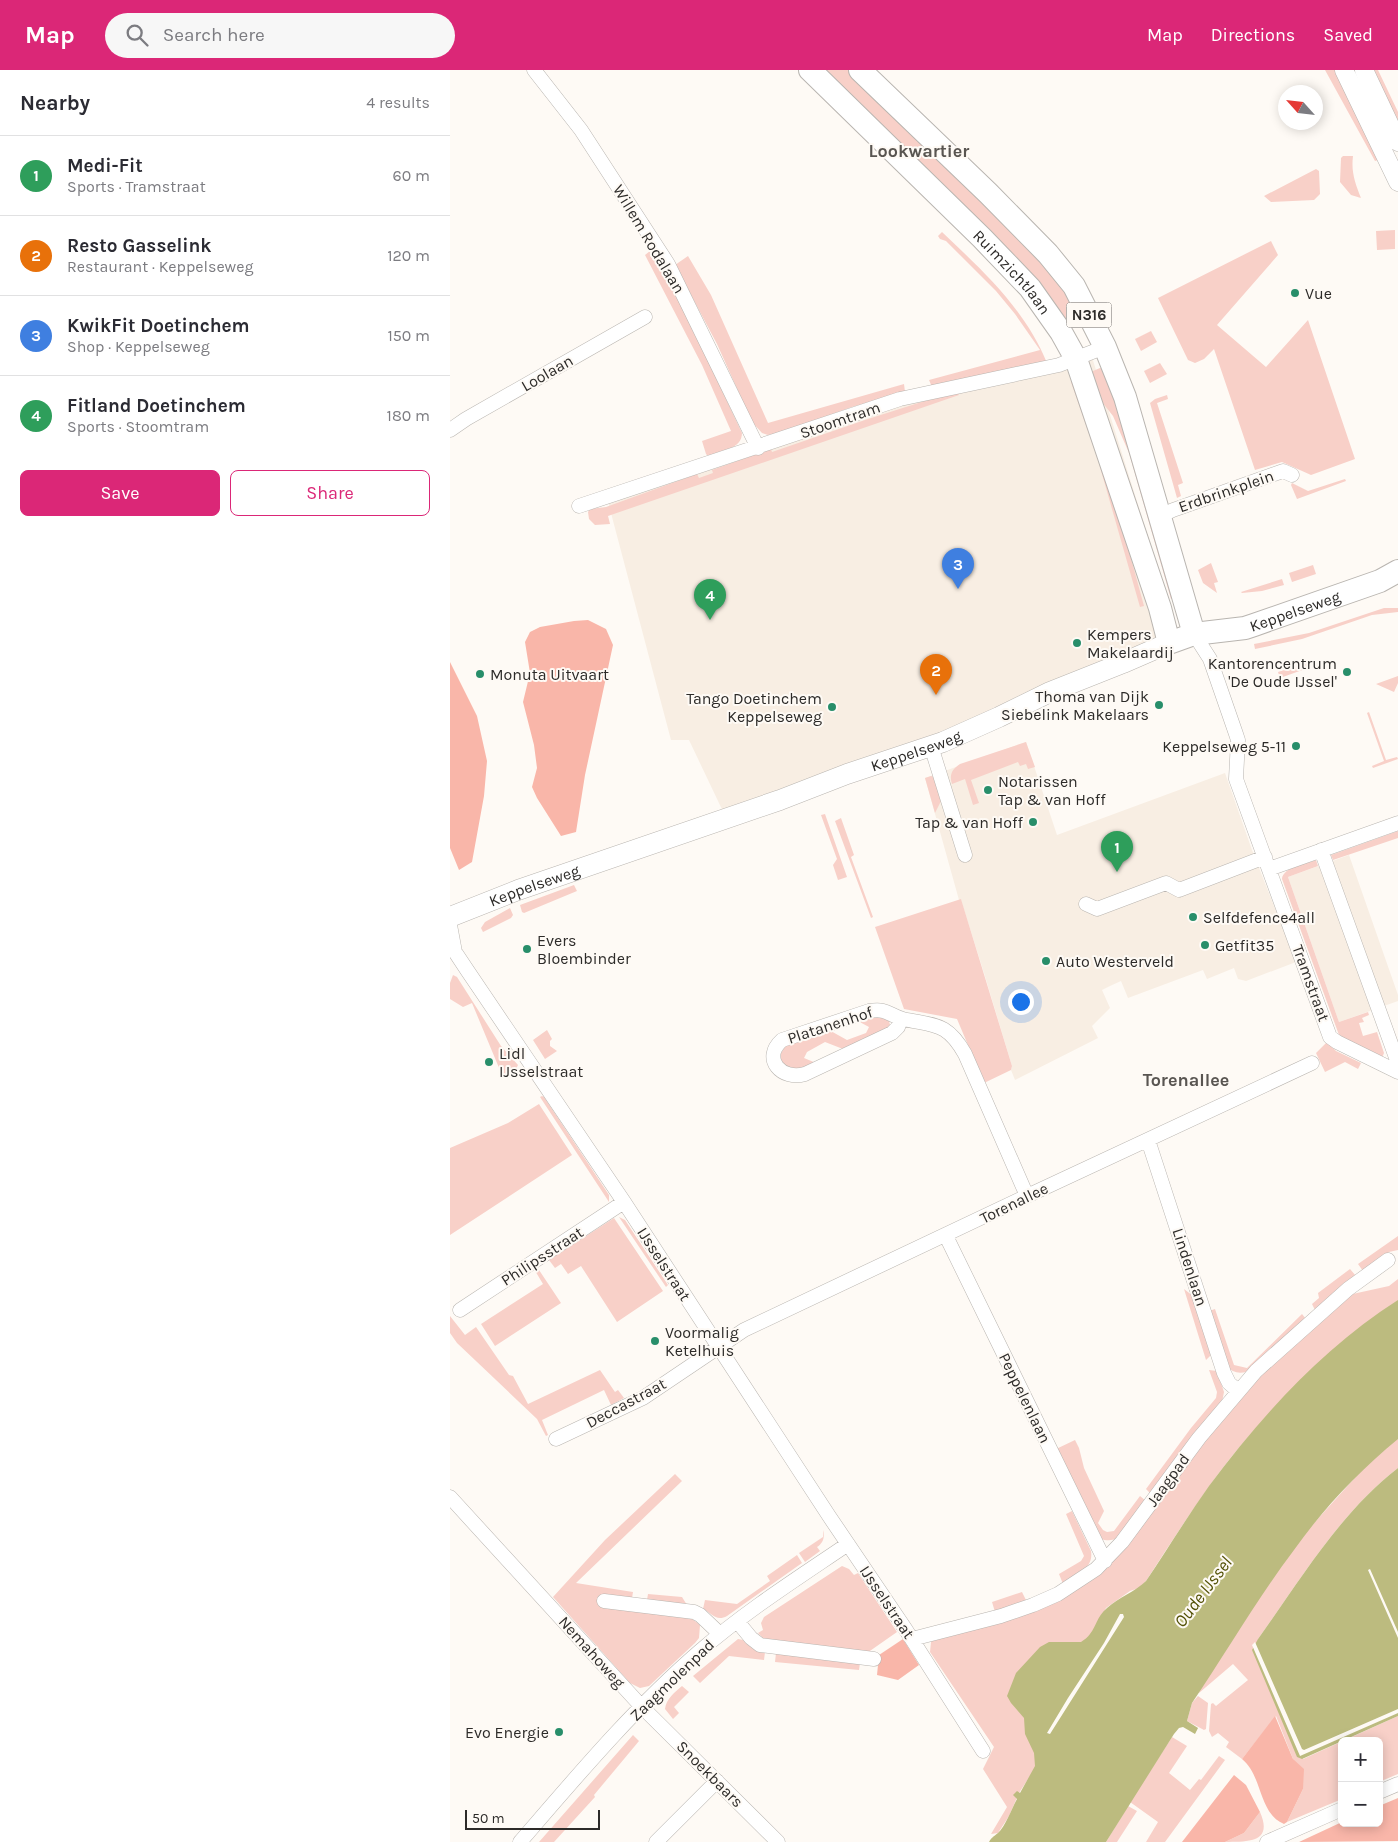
<!DOCTYPE html>
<meta charset="utf-8">
<style>
:root{--surface:#fff;--page:#f7f7f7;--text:#2b2b33;--muted:#7c7c81;--line:#e1e1e2;--accent:#db2777}
body{margin:0;font-family:Karla,sans-serif;background:var(--page);color:var(--text)}
.controls{position:absolute;right:15px;bottom:15px;display:grid;overflow:hidden;border-radius:8px;box-shadow:0 2px 12px #0003}
.controls button{width:45px;height:45px;display:grid;place-items:center;padding:0;border:0;border-bottom:1px solid var(--line);background:var(--surface);color:var(--text);font:25px sans-serif}
.compass{position:absolute;left:828px;top:15px;width:45px;height:45px;border-radius:50%;background:var(--surface);box-shadow:0 2px 12px #0003;rotate:297deg}
.scale{position:absolute;left:15px;bottom:12px;width:135px;box-sizing:border-box;padding-left:5px;border:2px solid #2d2b29;border-top:0;font-size:14px;line-height:18px;white-space:nowrap;color:#2d2b29;-webkit-text-stroke:4px #fefaf5;paint-order:stroke}
.you{position:absolute;left:570px;top:931px;width:18px;height:18px;margin:-12px;border:4px solid #fff;border-radius:50%;background:#1a73e8;box-shadow:0 0 0 8px #1a73e833}
.badge{display:grid;place-items:center;width:32px;height:32px;border-radius:50%;background:var(--accent);color:#fff;font-size:16px;font-weight:700}
.pin{position:absolute;translate:-50% -41px;filter:drop-shadow(0 1px 2px #0008)}
.pin::after{content:'';position:absolute;top:26px;width:18px;height:15px;background:inherit;clip-path:polygon(0 0,100% 0,50% 100%)}
.list{margin:0;padding:0;list-style:none}
h2{display:flex;justify-content:space-between;align-items:center;height:65px;margin:0;padding:0 20px;font-size:21px}
h2 small{font-size:16px;font-weight:400;color:var(--muted)}
.list li{display:grid;grid-template-columns:32px 1fr auto;gap:15px;align-items:center;box-sizing:border-box;height:80px;padding:0 20px;border-top:1px solid var(--line)}
.list b{display:block;font-size:19px;white-space:nowrap}
.list p{margin:0;font-size:16px;white-space:nowrap;color:var(--muted)}
.list em{font-size:16px;font-style:normal;color:var(--muted)}
.actions{display:flex;gap:10px;padding:15px 20px}
.actions a{flex:1;padding:11px 0;border:1px solid var(--accent);border-radius:8px;text-align:center;font-size:18px;color:var(--accent)}
.actions .main{background:var(--accent);color:#fff}
.icon{flex:none;width:28px;height:28px;fill:none;stroke:currentColor;stroke-width:2;stroke-linecap:round;stroke-linejoin:round}
.map{position:relative;flex:none;width:948px;height:1772px;overflow:hidden}
header{display:flex;align-items:center;gap:30px;box-sizing:border-box;height:70px;padding:0 25px;background:var(--accent);color:#fff}
header strong{font-size:24px}
nav{display:flex;gap:28px;margin-inline-start:auto;font-size:18px}
.search{width:350px;height:45px;background:var(--page);display:flex;align-items:center;gap:12px;box-sizing:border-box;padding:0 18px;border-radius:28px;color:var(--muted);font-size:19px}
main{display:flex}
aside{flex:1;background:var(--surface)}
.map>svg:first-child{display:block}
</style>
<header>
<strong>Map</strong>
<div class="search"><svg class="icon" aria-label="search" viewBox="0 0 24 24"><circle cx="10" cy="10" r="6"/><path d="M15 15l6 6"/></svg>Search here</div>
<nav><a>Map</a><a>Directions</a><a>Saved</a></nav>
</header>
<main>
<aside>
<h2>Nearby<small>4 results</small></h2>
<ul class="list">
<li><span class="badge" style="background:#2e9e5b">1</span><div><b>Medi-Fit</b><p>Sports · Tramstraat</p></div><em>60 m</em></li>
<li><span class="badge" style="background:#e8710a">2</span><div><b>Resto Gasselink</b><p>Restaurant · Keppelseweg</p></div><em>120 m</em></li>
<li><span class="badge" style="background:#3f7fe0">3</span><div><b>KwikFit Doetinchem</b><p>Shop · Keppelseweg</p></div><em>150 m</em></li>
<li><span class="badge" style="background:#2e9e5b">4</span><div><b>Fitland Doetinchem</b><p>Sports · Stoomtram</p></div><em>180 m</em></li>
</ul>
<div class="actions"><a class="main">Save</a><a>Share</a></div>
</aside>
<div class="map">
<svg width="948" height="1772" viewBox="0 0 948 1772">
<rect width="100%" height="100%" fill="#fefaf5"/>
<!-- built -->
<path fill="#f8eee3" d="M641,284L704,486L714,576L278,752L239,670H221L157,428L400,346Z
M576,672L607,765L775,703L802,780L846,892L796,911L788,909L784,898L757,909L753,900L678,928L671,911L660,916L652,920L660,938L642,956L648,968L565,1010L561,1000L562,996L534,903L511,830H509L475,708Z
M899,785L948,925V931L889,952L838,807Z"/>
<!-- green -->
<path fill="#f8d0c8" d="M367,0H401L560,154L633,244L612,255Z
M875,0H889L932,89L925,91Z
M919,0H928L948,42V62Z
M893,86H903C901,102 905,113 911,128L901,125L890,112L891,88Z
M866,99L869,101L870,124L864,130L821,132L814,126Z
M945,160V179L927,180L926,161Z
M492,162C533,201 575,239 597,293L482,317L479,310L590,280L565,244L546,221L496,171L490,169L488,166Z
M821,171L828,185L767,255L816,297L858,250L905,389L861,405L832,392L805,400L764,279L754,289L745,293L738,290L708,228Z
M200,181L238,248L292,363C292,379 271,381 258,386L256,384L252,371L281,361L252,295L195,185Z
M238,186L261,225L318,353L454,314L455,322L402,337L332,362L318,365L312,363L302,352L267,274L225,195Z
M701,261L707,272L691,281L685,269Z
M710,293L717,304L700,313L694,301Z
M650,298L655,299L725,527L721,529L679,383L663,346L645,323L640,305L643,301Z
M621,312H624L670,448L694,536L690,537L648,390Z
M506,321L509,325L158,446L160,454L145,455L139,449L138,442L140,439L156,437L247,404L249,408L263,403L262,400L321,379L322,382L415,350Z
M717,325L718,329L707,333L733,413L728,415L731,426L727,428L700,333L705,329Z
M895,409L896,411L847,429L841,415L842,413L858,421Z
M761,493L768,512L764,513L767,523L753,513L748,500Z
M863,495L866,504L842,512L839,503Z
M832,509L834,515L812,521L792,523L791,522Z
M934,538H948V542L922,545L852,569L805,579L804,574L859,563Z
M856,593L858,598L830,608L828,602Z
M948,606V613L944,622L926,614Z
M919,642L936,690L947,687L948,689L923,698L922,696L934,691L917,643Z
M576,672L585,697L578,699L576,694L570,696L568,692L521,710L529,733L523,735L515,709L502,714C499,705 502,699 510,694Z
M481,706L484,707L493,727L485,743L475,708Z
M375,744L397,807L388,810L383,795L387,789L371,745Z
M391,748L404,785L401,787L423,847L421,848L385,751Z
M948,761V768L883,790L881,785Z
M866,790L868,796L838,807L889,952L918,942L919,945L912,948L914,952L909,953L913,966L927,962L934,983L932,988L889,965L832,809C833,797 856,794 866,790Z
M124,815L127,821L74,843L72,842L70,835Z
M511,829L562,996L561,1000L534,1013L507,949L454,939L425,857Z
M60,838L63,845L61,848L33,862L31,858L35,852Z
M3,905L7,907L51,976L68,995L63,1005L59,1007L52,1005L22,933L13,937L0,929V913Z
M426,943L438,947L440,955L437,958L393,979L375,972L357,982L354,988L366,993L342,1001L331,992V983L336,975L379,960L397,970L416,963L419,957L406,950Z
M97,960L102,969L100,971V976L107,981L95,989L83,970Z
M877,972L886,981L911,993L908,999L895,992L875,1002L866,983Z
M92,1026L94,1027L159,1125V1132L90,1027Z
M89,1034L122,1085L0,1165V1078L58,1053Z
M169,1147L175,1150L218,1215L216,1217Z
M164,1148L213,1221L167,1252L131,1196L118,1204L111,1194L105,1198L99,1190Z
M948,1166V1180L939,1182L913,1201L908,1194Z
M87,1197L111,1233L45,1276L31,1254L93,1214L84,1199Z
M900,1199L906,1206L865,1240L862,1234L869,1228L868,1223Z
M948,1209V1233L839,1324H837C809,1354 781,1385 758,1418C736,1449 716,1480 696,1511L689,1518L680,1521L656,1538L642,1567L572,1641L589,1692L569,1723L559,1746L548,1763L541,1764L557,1737L533,1699L544,1677L480,1582L481,1572L485,1568L628,1517L724,1411L799,1316L898,1225L939,1216Z
M734,1219L743,1226L762,1284L756,1290Z
M765,1239L784,1295L797,1298L852,1244L856,1249L796,1302C788,1304 782,1302 776,1296L759,1241Z
M0,1246L15,1265L26,1257L59,1305L63,1306L78,1334L150,1300L165,1322L168,1320L174,1328L161,1335L154,1320L92,1350L98,1365L96,1366L87,1349L7,1273L0,1263Z
M759,1300L767,1301L774,1322L772,1332L701,1424L696,1419L741,1358L766,1328L767,1322Z
M948,1360V1398C889,1444 851,1509 808,1569L853,1689L948,1646V1704L929,1712V1671H892V1729L837,1752L853,1719L843,1689L826,1646L792,1689L776,1677L779,1672L768,1663L762,1667L759,1661L761,1634L763,1633L766,1636L798,1610L783,1594L749,1623L750,1619L837,1483Z
M625,1370L629,1378L634,1398L654,1441L648,1453L653,1460L657,1462L664,1461L690,1426L696,1431L670,1467C662,1471 658,1471 650,1469L604,1380Z
M225,1404L232,1411L126,1513L183,1522L182,1528L152,1525L150,1537L233,1545L240,1547L250,1555L249,1568L245,1573L199,1616L190,1618L180,1613L103,1527L155,1470Z
M622,1441L641,1481C644,1499 626,1505 613,1514L609,1504L631,1491L634,1486L616,1444Z
M373,1460C375,1468 373,1473 367,1477L370,1481L355,1492L349,1483L373,1467Z
M347,1485L352,1493L277,1546C266,1552 262,1543 253,1539L255,1530L287,1534L320,1511L317,1506Z
M392,1496L399,1499L404,1505L408,1503L447,1562L417,1583L315,1570L308,1563L313,1560L311,1553L314,1547Z
M572,1522L577,1532L545,1542L542,1532Z
M198,1524L232,1527L237,1535L197,1530Z
M288,1569L293,1570L303,1579L315,1582L314,1590L279,1586L250,1613L243,1606Z
M326,1583L410,1593L409,1600L325,1592Z
M232,1616L239,1622L224,1637L229,1643L223,1649L215,1639C216,1629 225,1622 232,1616Z
M748,1626L758,1633L756,1659L754,1660L737,1651L742,1633Z
M183,1665L189,1671L144,1725L145,1727L104,1772H89Z
M722,1667L737,1676L719,1703L740,1720L749,1709L751,1710L769,1686L775,1690L715,1772H696L708,1752L680,1732Z
M678,1736L687,1741L667,1772H656Z
M810,1742C823,1772 800,1772 775,1772L794,1763Z"/>
<!-- forest -->
<path fill="#f9b6a9" d="M138,550L156,559L163,575L135,705L126,762L111,766L87,728L82,717L87,698L84,675L73,632L80,603L75,572L80,562L90,557L124,551Z
M0,592L27,646L37,691L34,726L22,792L9,800L0,778Z
M453,1569L469,1595L448,1610L427,1605L429,1585Z
M825,1646L843,1689L854,1699L853,1719L837,1752L834,1754C808,1743 813,1706 792,1689Z
M784,1705L796,1715L810,1742L794,1763L775,1772H732Z
M948,1728V1771L849,1772L892,1752L929,1753V1736Z"/>
<!-- water -->
<path fill="#bcbb7f" d="M948,1230V1369C909,1401 873,1439 844,1480C807,1529 776,1583 742,1633L737,1651L748,1658L745,1664L733,1657L729,1658L724,1664L656,1772H539C542,1767 543,1767 548,1763C555,1757 562,1738 567,1729L563,1725L567,1721L570,1723L585,1696L584,1683L575,1664L574,1648L561,1633L557,1626L566,1603L590,1577L599,1572H631C634,1570 638,1567 640,1564C647,1555 646,1548 657,1538C669,1527 685,1522 696,1511C717,1480 737,1447 759,1416C812,1345 873,1278 948,1230Z
M948,1398V1646L852,1689L847,1687L802,1580L808,1569C851,1509 889,1444 948,1398Z"/>
<!-- pier -->
<path fill="#fefaf5" d="M920,1499L948,1562V1568L918,1500Z
M670,1544H673L674,1547L600,1664L597,1663L618,1628L654,1573Z
M805,1572L852,1679L854,1680L948,1639V1643L850,1686L802,1575Z"/>
<g fill="none" stroke-linecap="round" stroke-linejoin="round">
<defs>
<path id="minor" d="M84,0L131,60L218,194L308,378
M0,360L16,349L195,247
M129,436L450,329L609,295L655,277
M710,446L723,440L833,401L842,405
M744,564L760,589L786,664L788,670L786,709L880,967L887,972L948,1002
M481,676L515,785
M871,780L948,993
M819,799L948,753
M636,834L647,839L716,813L729,820L815,787
M0,855L5,882L17,900L174,1132L379,1446L456,1560L533,1681
M451,949L448,957L442,963L355,1004C332,1011 311,989 332,970L419,941C438,938 438,945 453,949C485,956 497,952 515,984L577,1126
M698,1070L774,1303L779,1313L788,1321
M496,1166L655,1491
M10,1240L174,1132
M106,1369L193,1328L294,1260L577,1126L862,993
M0,1427L192,1637L328,1772
M154,1531L244,1542L250,1545L270,1564
M287,1551L301,1568L310,1575L424,1589
M462,1569L551,1546L583,1535L608,1524L646,1499L672,1472L749,1368L806,1301L898,1219L938,1190
M929,1722L948,1714
M70,1772C127,1706 184,1638 250,1581C296,1541 348,1508 398,1474
M206,1772L267,1711
M817,1772L892,1739"/>
<path id="tertiary" d="M894,0L948,112
M914,0L948,72"/>
<g id="secondary">
<path id="s1" d="M0,847L68,820L330,730L397,704L493,672L549,647L600,622L673,593L719,573"/>
</g>
<g id="primary">
<path id="s2" d="M360,0L532,168L580,218L611,262L626,289L710,538L719,573L744,564L795,558L804,555L930,511L948,501"/>
<path d="M410,0L538,123L598,184L624,216L655,277L675,327L744,564"/>
</g>
</defs>
<!-- minor casing -->
<use href="#minor" stroke="#b9b5b0" stroke-width="15"/>
<!-- tertiary casing -->
<use href="#tertiary" stroke="#b9b5b0" stroke-width="19"/>
<!-- secondary casing -->
<use href="#secondary" stroke="#b9b5b0" stroke-width="21"/>
<!-- primary casing -->
<use href="#primary" stroke="#b9b5b0" stroke-width="24"/>
<!-- minor -->
<use href="#minor" stroke="#fff" stroke-width="14"/>
<!-- tertiary -->
<use href="#tertiary" stroke="#fff" stroke-width="18"/>
<!-- secondary -->
<use href="#secondary" stroke="#fff" stroke-width="20"/>
<!-- primary -->
<use href="#primary" stroke="#fff" stroke-width="22"/>
</g>
<!-- markers -->
<g fill="#288e6a" stroke="#fefaf5" stroke-width="2">
<circle cx="845" cy="223" r="5"/>
<circle cx="627" cy="573" r="5"/>
<circle cx="897" cy="602" r="5"/>
<circle cx="30" cy="604" r="5"/>
<circle cx="709" cy="635" r="5"/>
<circle cx="382" cy="637" r="5"/>
<circle cx="846" cy="676" r="5"/>
<circle cx="538" cy="720" r="5"/>
<circle cx="583" cy="752" r="5"/>
<circle cx="743" cy="847" r="5"/>
<circle cx="755" cy="875" r="5"/>
<circle cx="77" cy="879" r="5"/>
<circle cx="596" cy="891" r="5"/>
<circle cx="39" cy="992" r="5"/>
<circle cx="205" cy="1271" r="5"/>
<circle cx="109" cy="1662" r="5"/>
</g>
<g text-anchor="middle" dominant-baseline="central" stroke-width="4" stroke-linejoin="round" paint-order="stroke">
<!-- shield labels -->
<rect fill="#fefaf5" stroke="#6c6966" stroke-width="1" x="616.5" y="232.5" width="45" height="25" rx="4"/>
<g font-size="15" font-weight="bold" fill="#2d2b29">
<text x="639" y="245">N316</text>
</g>
<!-- street labels -->
<g font-size="16" fill="#2d2b29" stroke="#fefaf5">
<text transform="translate(199 169) rotate(59)">Willem Rodalaan</text>
<text stroke="none"><textPath href="#s2" startOffset="286">Ruimzichtlaan</textPath></text>
<text transform="translate(97 303) rotate(-30)">Loolaan</text>
<text transform="translate(390 350) rotate(-19)">Stoomtram</text>
<text transform="translate(776 421) rotate(-19)">Erdbrinkplein</text>
<text stroke="none"><textPath href="#s2" startOffset="824">Keppelseweg</textPath></text>
<text stroke="none"><textPath href="#s1" startOffset="495">Keppelseweg</textPath></text>
<text stroke="none"><textPath href="#s1" startOffset="90">Keppelseweg</textPath></text>
<text transform="translate(861 913) rotate(70)">Tramstraat</text>
<text transform="translate(380 955) rotate(-18)">Platanenhof</text>
<text transform="translate(564 1133) rotate(-26)">Torenallee</text>
<text transform="translate(92 1186) rotate(-33)">Philipsstraat</text>
<text transform="translate(214 1194) rotate(57)">IJsselstraat</text>
<text transform="translate(740 1197) rotate(72)">Lindenlaan</text>
<text transform="translate(575 1328) rotate(64)">Peppelenlaan</text>
<text transform="translate(176 1333) rotate(-28)">Deccastraat</text>
<text transform="translate(718 1410) rotate(-54)">Jaagpad</text>
<text transform="translate(437 1532) rotate(56)">IJsselstraat</text>
<text transform="translate(142 1582) rotate(48)">Nemahoweg</text>
<text transform="translate(222 1610) rotate(-44)">Zaagmolenpad</text>
<text transform="translate(260 1704) rotate(45)">Snoekbaars</text>
</g>
<!-- poi labels -->
<g font-size="16" fill="#2d2b29" stroke="#fefaf5" text-anchor="start">
<text x="855" y="223">Vue</text>
<text x="637" y="564">Kempers<tspan x="637" dy="18">Makelaardij</tspan></text>
<text x="887" y="593" text-anchor="end">Kantorencentrum<tspan x="887" dy="18">'De Oude IJssel'</tspan></text>
<text x="40" y="604">Monuta Uitvaart</text>
<text x="699" y="626" text-anchor="end">Thoma van Dijk<tspan x="699" dy="18">Siebelink Makelaars</tspan></text>
<text x="372" y="628" text-anchor="end">Tango Doetinchem<tspan x="372" dy="18">Keppelseweg</tspan></text>
<text x="836" y="676" text-anchor="end">Keppelseweg 5-11</text>
<text x="548" y="711">Notarissen<tspan x="548" dy="18">Tap &amp; van Hoff</tspan></text>
<text x="573" y="752" text-anchor="end">Tap &amp; van Hoff</text>
<text x="753" y="847">Selfdefence4all</text>
<text x="87" y="870">Evers<tspan x="87" dy="18">Bloembinder</tspan></text>
<text x="765" y="875">Getfit35</text>
<text x="606" y="891">Auto Westerveld</text>
<text x="49" y="983">Lidl<tspan x="49" dy="18">IJsselstraat</tspan></text>
<text x="215" y="1262">Voormalig<tspan x="215" dy="18">Ketelhuis</tspan></text>
<text x="99" y="1662" text-anchor="end">Evo Energie</text>
</g>
<!-- neighbourhood labels -->
<g font-size="18" font-weight="bold" fill="#595551" stroke="#fefaf5">
<text x="469" y="81">Lookwartier</text>
<text x="736" y="1010">Torenallee</text>
</g>
<!-- water labels -->
<g font-size="18" font-style="italic" fill="#535106" stroke="#fefaf5">
<text transform="translate(753 1522) rotate(-53)">Oude IJssel</text>
</g>
</g>
</svg>
<div class="controls">
<button>+</button>
<button>−</button>
</div>
<svg class="compass" viewBox="-18 -18 36 36"><path d="M0-13l5 13h-10z" fill="#e53935"/><path d="M0 13l5-13h-10z" fill="#7c7c81"/></svg>
<div class="scale">50 m</div>
<div class="you"></div>
<div class="pin badge" style="left:667px;top:802px;background:#2e9e5b">1</div>
<div class="pin badge" style="left:486px;top:625px;background:#e8710a">2</div>
<div class="pin badge" style="left:508px;top:519px;background:#3f7fe0">3</div>
<div class="pin badge" style="left:260px;top:550px;background:#2e9e5b">4</div>
</div>
</main>
